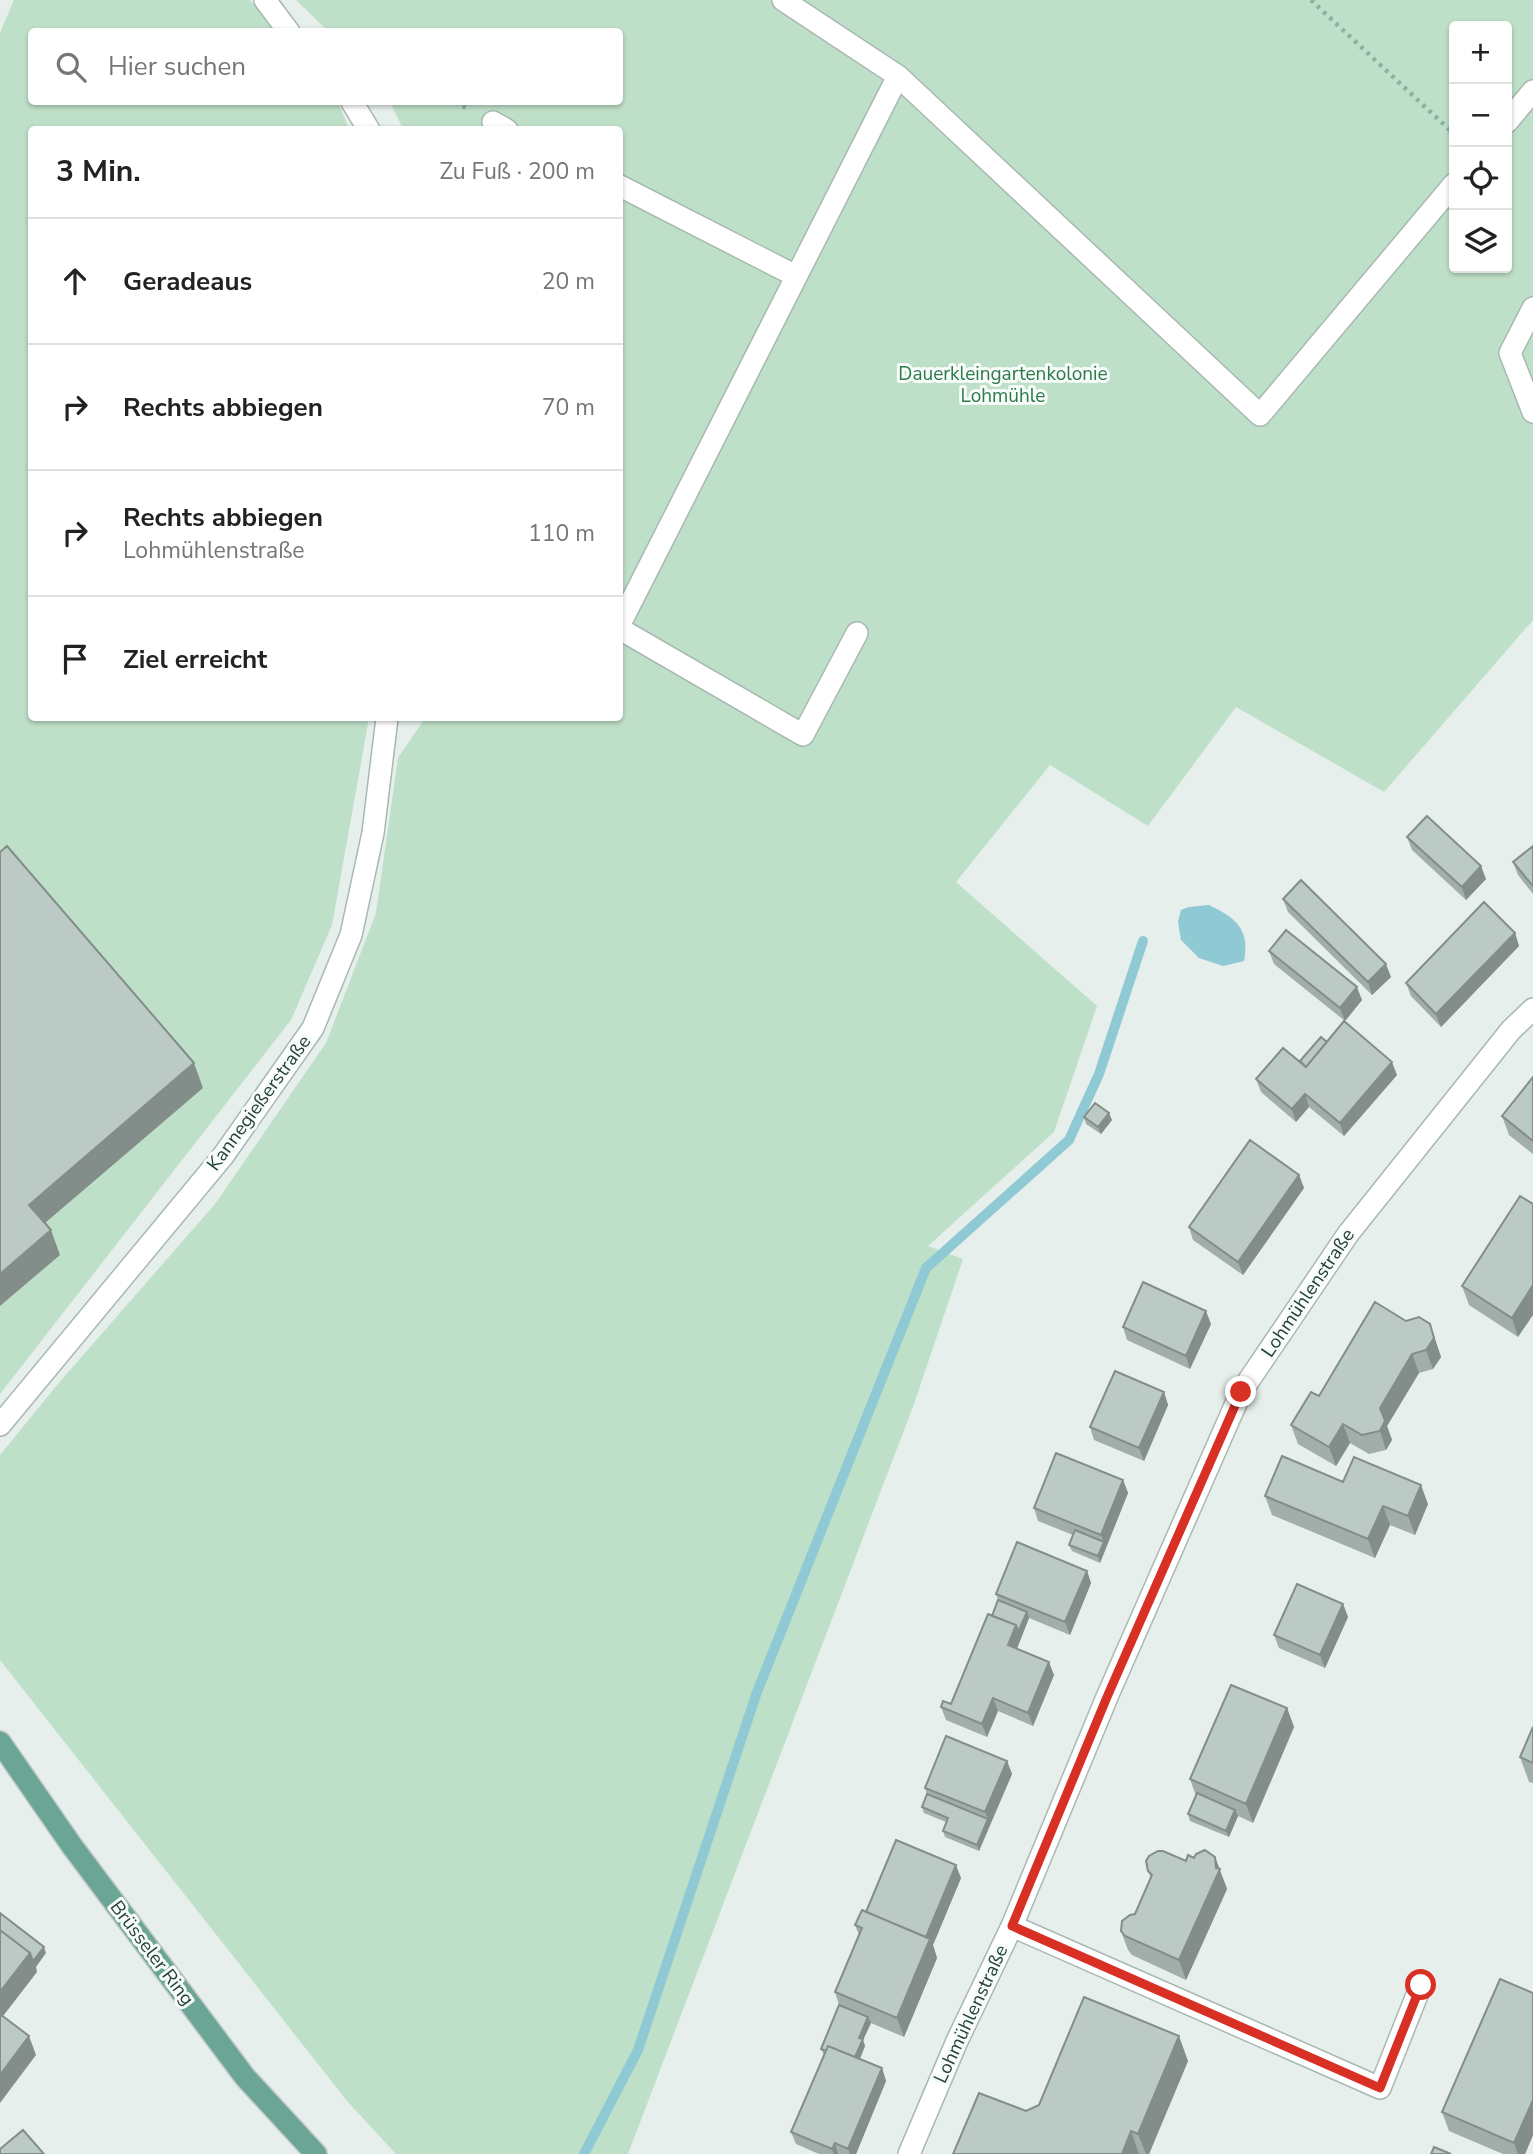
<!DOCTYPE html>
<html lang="de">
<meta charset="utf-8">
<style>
:root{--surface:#fff;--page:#f6f6f6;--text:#222;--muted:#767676;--line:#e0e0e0}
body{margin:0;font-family:"Nunito Sans",sans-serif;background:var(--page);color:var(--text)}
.controls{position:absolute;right:21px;top:21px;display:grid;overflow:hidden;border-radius:7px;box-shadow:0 2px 5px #0004}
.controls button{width:63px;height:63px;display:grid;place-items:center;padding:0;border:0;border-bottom:2px solid var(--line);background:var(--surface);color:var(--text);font:35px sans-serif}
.stop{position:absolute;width:21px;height:21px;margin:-16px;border:5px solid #d93025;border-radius:50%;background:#fff}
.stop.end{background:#d93025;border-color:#fff;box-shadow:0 2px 7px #0008}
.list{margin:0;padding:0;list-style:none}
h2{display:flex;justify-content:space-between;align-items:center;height:91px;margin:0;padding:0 28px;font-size:30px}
h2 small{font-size:23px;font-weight:400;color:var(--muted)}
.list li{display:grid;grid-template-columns:46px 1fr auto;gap:21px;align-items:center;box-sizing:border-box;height:126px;padding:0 28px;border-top:2px solid var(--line)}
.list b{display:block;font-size:26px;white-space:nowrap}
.list p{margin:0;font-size:23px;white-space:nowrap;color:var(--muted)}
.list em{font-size:23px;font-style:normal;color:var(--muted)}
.icon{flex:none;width:38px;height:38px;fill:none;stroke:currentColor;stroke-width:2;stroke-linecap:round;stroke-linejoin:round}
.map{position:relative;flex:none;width:1533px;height:2154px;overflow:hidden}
.search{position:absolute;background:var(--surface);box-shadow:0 2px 5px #0004;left:28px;top:28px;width:595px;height:77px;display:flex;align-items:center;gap:18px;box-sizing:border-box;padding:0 24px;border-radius:7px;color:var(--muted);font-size:26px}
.panel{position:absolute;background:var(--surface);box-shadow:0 2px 5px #0004;left:28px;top:126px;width:595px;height:595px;border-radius:7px}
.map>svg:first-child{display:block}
</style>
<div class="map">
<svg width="1533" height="2154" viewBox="0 0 1533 2154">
<rect width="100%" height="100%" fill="#e6efeb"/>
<!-- green -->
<path fill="#bfe0c8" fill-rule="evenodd" d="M14,0H250L278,31L32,32V102H338L349,129L32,130V718H369L332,925L291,1020L0,1394V33Z
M296,0H1533V620L1384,792L1236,707L1148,826L1050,765L956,882L1097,1006L1054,1132L928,1246L963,1259L914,1404L628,2154H396L347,2101L0,1660V1455L57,1385L215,1204L326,1043L376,913L398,758L425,718H620V130L403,129L390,102H620V32L328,31ZM1454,26H1507V268H1454Z"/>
<!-- water -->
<path fill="#8ec9d4" d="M1209,905C1236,918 1250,929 1244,961L1223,966L1199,958L1181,940L1178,922L1181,910L1189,907Z"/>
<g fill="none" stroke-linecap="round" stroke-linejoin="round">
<!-- stream -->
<path stroke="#8ec9d4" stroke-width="10" d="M584,2154L638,2050L757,1692L926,1268L1069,1140L1099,1074L1143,941"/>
<defs>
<path id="minor" d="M265,0L289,32
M783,0L898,76L1260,415L1454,184
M352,102L369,130
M493,122L507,130
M1507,122L1533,91
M620,186L796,276
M1533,308L1510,353L1533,412
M620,624L898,76
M620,629L803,735L857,633
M0,1425L223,1156L313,1028L351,935L373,833L387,718
M1012,1926L1380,2088L1421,1985
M909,2154L957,2041L1012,1926L1107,1697L1241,1392L1348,1234L1511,1030L1533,1009"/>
<path id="major" d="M0,1742L72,1846L245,2077L316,2154"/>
</defs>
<!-- minor casing -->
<use href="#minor" stroke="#a8b8b2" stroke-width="24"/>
<!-- major casing -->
<use href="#major" stroke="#c2cac8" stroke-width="24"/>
<!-- path -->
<path stroke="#86b3a5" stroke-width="4.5" stroke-dasharray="3.5 5" stroke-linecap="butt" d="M1311,0L1454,134
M315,30L327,32
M455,102L470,110"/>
<!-- minor -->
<use href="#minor" stroke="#fff" stroke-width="21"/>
<!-- major -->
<use href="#major" stroke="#6aa596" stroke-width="21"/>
</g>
<!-- wall -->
<path fill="#a1aea9" d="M1407,837L1486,879L1466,900L1412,850Z
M1533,846V894L1518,875L1513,862Z
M1283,899L1391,977L1372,995L1288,912Z
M1515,933L1519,946L1441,1027L1411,996L1406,983Z
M1269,951L1362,1000L1345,1021L1274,964Z
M1327,1042L1397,1075L1344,1136L1309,1107L1296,1122L1261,1092L1256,1079L1300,1061Z
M1533,1077V1154L1509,1135L1502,1116Z
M1084,1117L1112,1120L1101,1134L1086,1124Z
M1299,1175L1304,1188L1243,1275L1193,1240L1189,1227Z
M1520,1196L1518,1337L1469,1305L1462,1286Z
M1406,1321L1430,1324L1441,1357L1433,1369L1419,1373L1387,1426L1392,1440L1386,1450L1369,1454L1350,1443L1336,1466L1298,1444L1291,1425L1319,1396Z
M1211,1324L1190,1369L1127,1340L1123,1327Z
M1164,1392L1168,1405L1144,1461L1094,1440L1090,1427Z
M1123,1480L1128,1493L1100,1563L1072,1551L1069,1545L1073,1535L1038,1521L1034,1508Z
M1343,1482L1428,1504L1415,1535L1390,1525L1375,1558L1272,1515L1265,1496Z
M1087,1571L1091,1583L1070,1635L1029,1618L1017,1649L1054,1675L1033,1726L998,1711L987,1737L946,1720L941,1707L951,1704L992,1616L998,1600L996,1594Z
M1343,1604L1348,1617L1325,1668L1279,1648L1274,1635Z
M1287,1708L1294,1727L1253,1823L1238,1816L1229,1837L1190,1821L1188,1814L1196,1796L1190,1779Z
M1533,1727V1783L1529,1782L1520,1757Z
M1007,1761L1012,1774L979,1851L945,1837L943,1831L946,1822L924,1813L922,1807L927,1794L925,1788Z
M1215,1857L1227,1889L1186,1980L1132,1955L1128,1950L1121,1931L1135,1914L1151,1878L1148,1871L1194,1858Z
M961,1878L933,1945L937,1958L904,2037L871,2023L863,2040L865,2046L860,2059L882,2068L886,2081L856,2154H819L796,2144L791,2132L824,2055L821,2049L839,2005L835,1992L859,1935L855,1925L866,1912Z
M1188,2061L1149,2154H953L1026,2111Z
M1442,2112L1533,2135L1525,2154H1503L1449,2131Z"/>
<!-- shaded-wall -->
<path fill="#838d89" d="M1481,866L1486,879L1466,900L1462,887Z
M1515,933L1519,946L1441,1027L1436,1014Z
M1386,964L1391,977L1372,995L1368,982Z
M1357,987L1362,1000L1345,1021L1340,1008Z
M1392,1062L1397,1075L1344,1136L1340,1123Z
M194,1063L203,1088L38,1229L29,1205Z
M1305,1094L1309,1107L1296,1122L1292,1109Z
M1109,1113L1112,1120L1101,1134L1098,1127Z
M1299,1175L1304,1188L1243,1275L1238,1262Z
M51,1230L60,1255L0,1306V1274Z
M1533,1285V1315L1518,1337L1512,1318Z
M1206,1311L1211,1324L1190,1369L1186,1356Z
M1430,1324L1441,1357L1433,1369L1426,1350Z
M1412,1354L1419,1373L1387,1426L1392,1440L1386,1450L1380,1431V1408Z
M1164,1392L1168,1405L1144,1461L1139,1448Z
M1343,1424L1350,1443L1336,1466L1329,1447Z
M1123,1480L1128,1493L1106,1548L1101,1535Z
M1421,1485L1428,1504L1415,1535L1408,1516Z
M1383,1506L1390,1525L1375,1558L1368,1539Z
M1104,1542L1106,1548L1100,1563L1098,1556Z
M1087,1571L1091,1583L1070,1635L1065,1622Z
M1343,1604L1348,1617L1325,1668L1320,1655Z
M1027,1612L1029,1618L1013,1658L1008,1645L1016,1625Z
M1049,1662L1054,1675L1033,1726L1028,1713Z
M993,1698L998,1711L987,1737L982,1724Z
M1287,1708L1294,1727L1253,1823L1246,1804Z
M1007,1761L1012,1774L979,1851L977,1845L988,1819L985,1812Z
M1235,1810L1238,1816L1229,1837L1226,1831Z
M1215,1857L1227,1889L1186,1980L1179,1960L1216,1868Z
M956,1865L961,1878L933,1945L937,1958L904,2037L897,2018L924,1941Z
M44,1947L46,1953L36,1967L37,1972L0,2020V1992L30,1953Z
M868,2017L871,2023L863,2040L865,2046L856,2068L853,2062L859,2038Z
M29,2036L36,2055L0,2103V2075Z
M1179,2036L1188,2061L1149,2154H1146L1138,2134Z
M882,2068L886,2081L856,2154H850L848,2149Z
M1533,2100V2135L1525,2154H1518L1514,2143Z
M1131,2131L1139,2154H1122Z
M835,2143L838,2154H834L832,2149Z"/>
<!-- building -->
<path fill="#bbcac4" stroke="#838d89" stroke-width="2" d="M1427,816L1481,866L1462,887L1407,837Z
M7,846L194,1063L29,1205L51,1230L0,1274V852Z
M1533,846V886L1513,862Z
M1301,880L1386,964L1368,982L1283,899Z
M1484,902L1515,933L1436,1014L1406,983Z
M1286,930L1357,987L1340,1008L1269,951Z
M1344,1021L1392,1062L1340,1123L1305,1094L1292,1109L1256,1079L1283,1048L1306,1067Z
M1321,1037L1327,1042L1306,1067L1300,1061Z
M1533,1077V1141L1502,1116Z
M1095,1103L1109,1113L1098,1127L1084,1117Z
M1250,1140L1299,1175L1238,1262L1189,1227Z
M1520,1196L1533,1204V1285L1512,1318L1462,1286Z
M1143,1282L1206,1311L1186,1356L1123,1327Z
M1375,1302L1406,1321L1419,1317L1430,1324L1434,1338L1426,1350L1412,1354L1380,1408L1385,1421L1380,1431L1362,1435L1343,1424L1329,1447L1291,1425L1311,1392L1319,1396Z
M1115,1371L1164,1392L1139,1448L1090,1427Z
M1056,1453L1123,1480L1101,1535L1034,1508Z
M1282,1456L1343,1482L1354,1457L1421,1485L1408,1516L1383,1506L1368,1539L1265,1496Z
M1075,1530L1104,1542L1098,1556L1069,1545Z
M1017,1542L1087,1571L1065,1622L996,1594Z
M1297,1584L1343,1604L1320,1655L1274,1635Z
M998,1600L1027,1612L1018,1632L1016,1625L992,1616Z
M988,1614L1016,1625L1008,1645L1049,1662L1028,1713L993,1698L982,1724L941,1707L943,1701L951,1704Z
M1231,1685L1287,1708L1246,1804L1190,1779Z
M1533,1727V1763L1520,1757Z
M946,1736L1007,1761L985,1812L925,1788Z
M1197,1793L1235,1810L1226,1831L1188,1814Z
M927,1794L988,1819L977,1845L943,1831L948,1818L922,1807Z
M896,1840L956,1865L926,1937L866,1912Z
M1205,1850L1215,1857L1216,1868L1220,1869L1179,1960L1125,1936L1121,1931L1122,1921L1130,1915L1135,1914L1152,1875L1148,1871L1146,1861L1149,1856L1158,1851H1163L1186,1861L1188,1855L1194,1858L1196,1854Z
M862,1910L930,1939L897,2018L835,1992L862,1928L855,1925Z
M0,1913L44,1947L33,1961L30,1953L0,1930Z
M0,1930L30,1953L0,1992Z
M1500,1979L1533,1993V2100L1514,2143L1442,2112Z
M1084,1997L1179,2036L1138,2134L1131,2131L1122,2154H953L979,2093L1026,2111L1039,2105Z
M839,2005L868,2017L859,2038L863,2039L855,2057L828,2046L826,2051L821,2049Z
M0,2014L29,2036L0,2075Z
M828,2046L882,2068L848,2149L835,2143L832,2149L791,2132Z
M23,2130L44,2154H0V2149Z
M1434,2147L1451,2154H1431Z"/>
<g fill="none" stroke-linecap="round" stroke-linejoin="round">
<!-- route -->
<path stroke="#d93025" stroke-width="9" d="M1241,1392L1107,1697L1012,1926L1380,2088L1421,1985"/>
</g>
<g text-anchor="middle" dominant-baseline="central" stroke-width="6" stroke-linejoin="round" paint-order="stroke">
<!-- park labels -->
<g font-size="19" fill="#2d7a4b" stroke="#f7fbf9">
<text x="1003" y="374">Dauerkleingartenkolonie<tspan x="1003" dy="22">Lohmühle</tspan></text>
</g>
<!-- street labels -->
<g font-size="19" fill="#24423a" stroke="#f7fbf9">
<text transform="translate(259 1103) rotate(-54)">Kannegießerstraße</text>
<text transform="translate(1308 1293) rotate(-56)">Lohmühlenstraße</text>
<text transform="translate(152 1953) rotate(53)">Brüsseler Ring</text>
<text transform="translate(971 2014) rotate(-65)">Lohmühlenstraße</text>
</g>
</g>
</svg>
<div class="controls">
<button>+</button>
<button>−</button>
<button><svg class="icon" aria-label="locate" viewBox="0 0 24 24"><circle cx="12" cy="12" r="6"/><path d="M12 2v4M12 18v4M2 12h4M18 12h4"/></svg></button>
<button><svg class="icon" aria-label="layers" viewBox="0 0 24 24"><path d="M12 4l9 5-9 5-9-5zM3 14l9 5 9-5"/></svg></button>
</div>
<div class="stop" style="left:1421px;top:1985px"></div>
<div class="stop end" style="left:1241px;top:1392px"></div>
<div class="search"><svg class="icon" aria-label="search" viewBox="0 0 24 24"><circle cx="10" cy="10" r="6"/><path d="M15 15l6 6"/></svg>Hier suchen</div>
<section class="panel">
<h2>3 Min.<small>Zu Fuß · 200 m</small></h2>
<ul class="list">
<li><svg class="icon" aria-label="ahead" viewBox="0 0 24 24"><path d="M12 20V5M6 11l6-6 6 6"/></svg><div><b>Geradeaus</b></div><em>20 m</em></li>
<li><svg class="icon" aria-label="right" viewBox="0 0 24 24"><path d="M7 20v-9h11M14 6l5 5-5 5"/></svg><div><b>Rechts abbiegen</b></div><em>70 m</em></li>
<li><svg class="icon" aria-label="right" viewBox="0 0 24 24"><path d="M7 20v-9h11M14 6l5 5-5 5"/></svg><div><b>Rechts abbiegen</b><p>Lohmühlenstraße</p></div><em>110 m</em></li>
<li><svg class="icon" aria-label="arrive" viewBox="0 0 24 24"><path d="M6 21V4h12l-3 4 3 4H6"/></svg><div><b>Ziel erreicht</b></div></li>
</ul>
</section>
</div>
